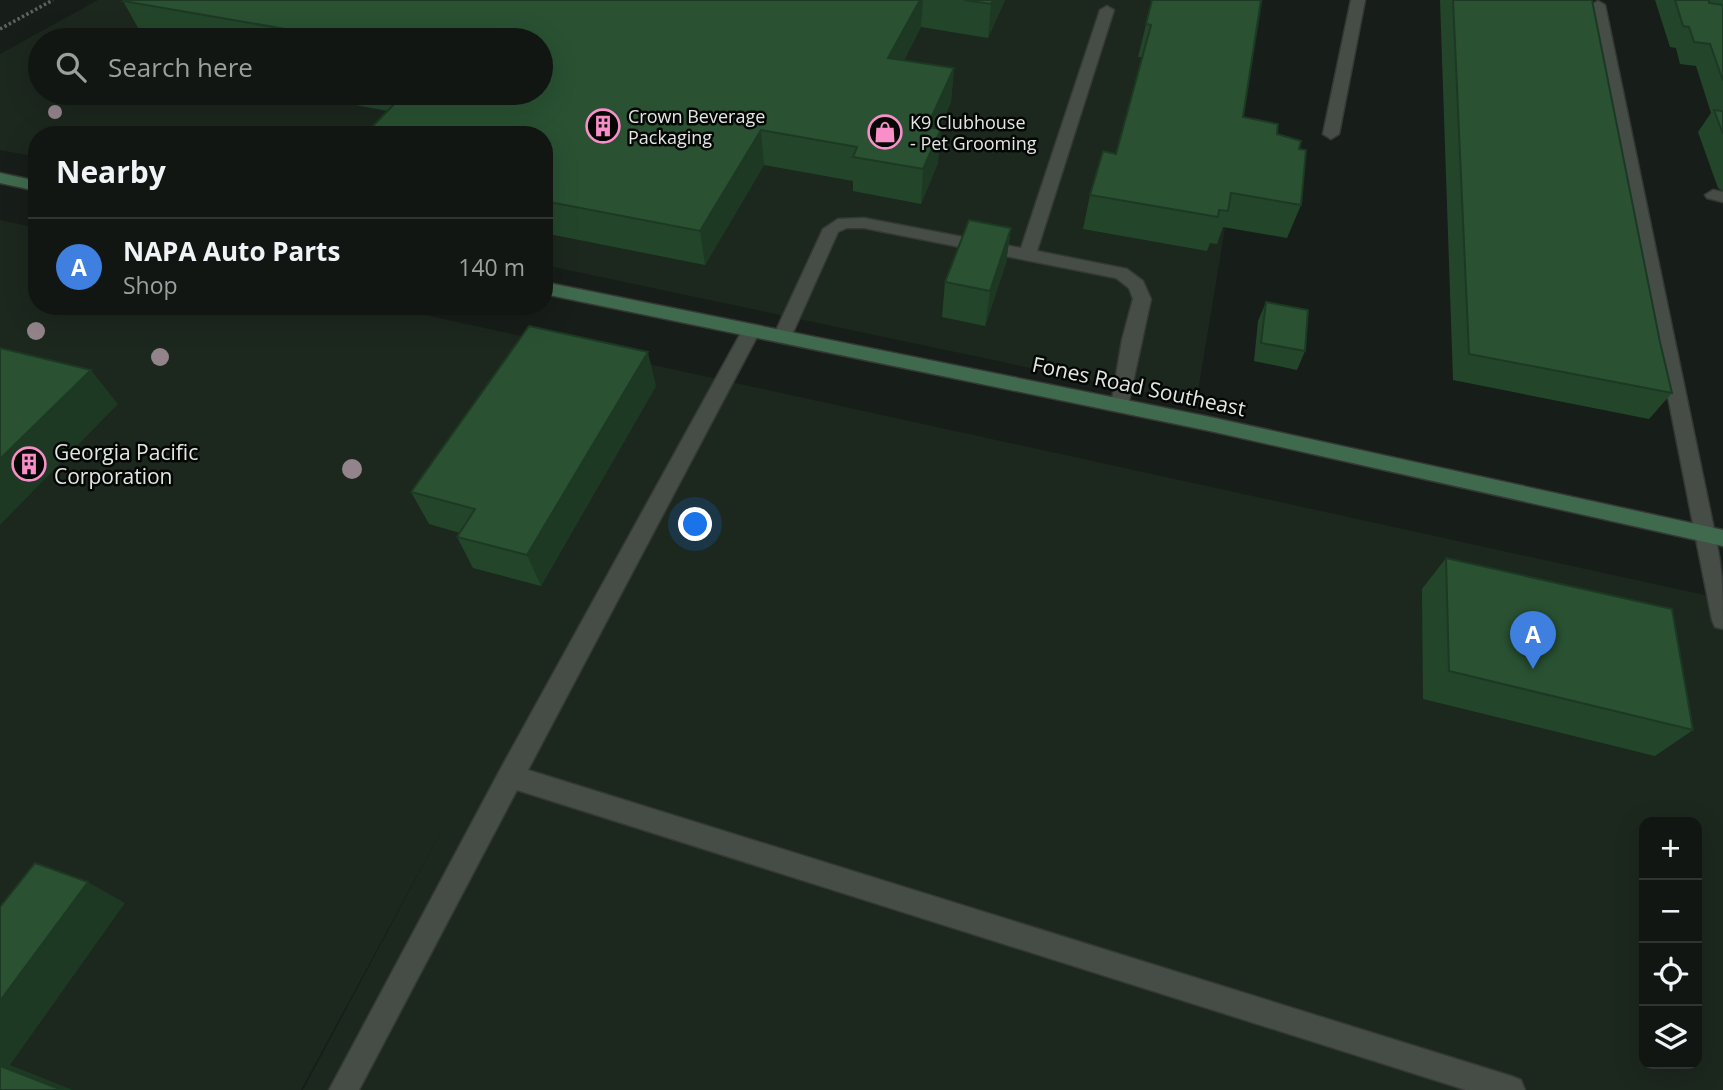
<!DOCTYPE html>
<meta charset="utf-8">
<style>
:root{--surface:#111612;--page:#1e2320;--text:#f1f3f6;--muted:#9c9f9f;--line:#303532;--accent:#1a73e8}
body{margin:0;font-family:"Open Sans",sans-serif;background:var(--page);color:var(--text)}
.controls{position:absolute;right:21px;bottom:21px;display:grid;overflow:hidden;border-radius:14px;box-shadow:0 7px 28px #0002}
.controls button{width:63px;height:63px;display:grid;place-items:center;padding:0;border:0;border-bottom:2px solid var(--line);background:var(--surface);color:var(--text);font:35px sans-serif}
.you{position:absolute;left:696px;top:525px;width:24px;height:24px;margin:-18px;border:5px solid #fff;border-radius:50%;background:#1a73e8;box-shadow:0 0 0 10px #1a73e833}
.badge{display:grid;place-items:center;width:46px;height:46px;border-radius:50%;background:var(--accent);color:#fff;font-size:23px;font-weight:700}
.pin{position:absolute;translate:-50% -58px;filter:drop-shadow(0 2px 4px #0008)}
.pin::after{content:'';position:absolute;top:37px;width:24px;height:21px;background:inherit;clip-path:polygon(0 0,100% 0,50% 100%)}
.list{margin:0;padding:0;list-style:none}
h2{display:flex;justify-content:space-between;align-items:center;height:91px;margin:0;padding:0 28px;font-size:30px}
h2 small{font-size:23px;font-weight:400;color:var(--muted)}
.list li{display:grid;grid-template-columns:46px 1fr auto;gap:21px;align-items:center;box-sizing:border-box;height:98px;padding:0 28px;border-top:2px solid var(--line)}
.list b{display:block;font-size:26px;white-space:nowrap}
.list p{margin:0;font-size:23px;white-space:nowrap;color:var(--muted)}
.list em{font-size:23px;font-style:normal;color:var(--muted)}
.icon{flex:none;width:38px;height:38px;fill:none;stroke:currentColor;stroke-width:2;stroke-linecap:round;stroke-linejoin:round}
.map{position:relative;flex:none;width:1723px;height:1090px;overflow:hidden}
.search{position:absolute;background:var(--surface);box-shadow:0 7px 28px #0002;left:28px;top:28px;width:525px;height:77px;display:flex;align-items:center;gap:18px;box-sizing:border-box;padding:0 24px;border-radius:38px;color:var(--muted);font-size:26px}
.panel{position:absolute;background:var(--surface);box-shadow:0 7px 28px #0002;left:28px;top:126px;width:525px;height:189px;border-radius:28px}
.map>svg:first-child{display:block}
</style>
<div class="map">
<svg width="1723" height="1090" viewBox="0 0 1723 1090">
<rect width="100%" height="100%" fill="#171d18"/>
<!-- built -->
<path fill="#1c271e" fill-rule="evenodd" d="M98,0H1263L1196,403L544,265V135H37V157L0,150V54ZM40,40H541V93H40Z
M0,220L37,228V306H384L1723,599V1090H303L445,824L301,1090H0ZM1644,822H1697V1064H1644Z"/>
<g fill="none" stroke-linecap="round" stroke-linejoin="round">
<defs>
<path id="lane" d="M1351,0H1365L1339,134L1331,139L1323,134Z
M1107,6L1114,10L1037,251L1127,269L1143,281L1151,299L1127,410H1113L1111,405L1122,340L1133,299L1129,288L1116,278L864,228H847L838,232L791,337L788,341H776L773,337L823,229L838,219L864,218L1021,248L1100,10Z
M751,325L757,327L760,331L528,770L1511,1076L1521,1080L1525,1090H1466L517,790L359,1090H329L501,768L742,331L745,327Z
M1705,526L1712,528C1723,558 1723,597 1723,629L1715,627L1712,620L1695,534L1698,528Z"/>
<path id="street" d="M1598,1L1605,5L1715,534L1712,540L1705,542L1698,540L1695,534L1591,5Z
M1713,190L1723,192V202L1707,198L1705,195Z"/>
<path id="secondary" d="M0,173L37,181V191L0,183Z
M544,282L1210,417L1723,530V546L1210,431L544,294Z"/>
</defs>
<!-- lane casing -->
<use href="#lane" stroke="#353835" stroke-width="3"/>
<!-- street casing -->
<use href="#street" stroke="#353835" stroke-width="3"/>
<!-- secondary casing -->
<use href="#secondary" stroke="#353835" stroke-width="3"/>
<!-- path -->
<path stroke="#5d635e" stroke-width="3.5" stroke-dasharray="2.5 2.5" stroke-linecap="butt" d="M0,29L53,0"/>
<!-- lane -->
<use href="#lane" fill="#464d47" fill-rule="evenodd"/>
<!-- street -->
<use href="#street" fill="#464d47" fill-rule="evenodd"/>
<!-- secondary -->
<use href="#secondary" fill="#406a4d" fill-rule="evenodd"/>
</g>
<!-- trees -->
<g fill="#93848b">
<circle cx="55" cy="112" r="7"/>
<circle cx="36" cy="331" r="9"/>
<circle cx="160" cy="357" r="9"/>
<circle cx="352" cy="469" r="10"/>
</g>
<!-- wall -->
<path fill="#23462b" d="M125,0H1005L988,38L921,27L904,60L954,68L951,102L939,129L938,163L921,204L853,191V181L764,165L705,265L544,233V135L387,111L299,94L298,93H541V40H172L142,35L123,1Z
M1152,0L1243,117L1277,134L1299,149L1301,205L1287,238L1223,227L1217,244L1210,243L1207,251L1083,229L1090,195L1116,154L1143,57H1138Z
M1440,0H1592L1660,342L1672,393L1649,419L1453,380Z
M1655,0H1723V191L1718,188L1698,132L1711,113L1696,66L1680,64L1676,48L1670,47Z
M1011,228L1006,263L985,326L942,317L945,282Z
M1266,302L1305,351L1297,370L1254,361L1258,321Z
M656,386L541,586L473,568L457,537L460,533L429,524L411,492Z
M1446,558L1693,730L1655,756L1423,699L1422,589Z"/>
<!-- shaded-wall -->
<path fill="#1d3923" d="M920,0H923L921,27L888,92V58Z
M993,0H1005L988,38L991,4Z
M954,68L951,102L925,161L927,127Z
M941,129L938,163L921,204L923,169Z
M761,130L764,165L705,265L700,231Z
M1011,228L1006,263L985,326L990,291Z
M648,352L656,386L541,586L527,555Z
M91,370L118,404L0,525V459Z
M88,882L125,903L10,1065L73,1090H62L0,1066V1001Z"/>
<!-- building -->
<path fill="#295132" stroke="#1d3923" stroke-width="2" d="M125,0H920L888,58L954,68L927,127L941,129L923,169L853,157L857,147L761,130L700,231L544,201V135H364L405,93H541V40H307L314,34L123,1Z
M964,0H993L991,4Z
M1152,0H1261L1243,117L1278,124L1277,134L1301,141L1299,149L1306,150L1301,205L1231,193L1228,211L1219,210L1218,217L1090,195L1103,151L1116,154L1151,25L1146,24Z
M1453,0H1592L1660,342L1672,393L1469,354Z
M1675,0H1709V3L1723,5V81L1710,44L1694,42L1689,27L1683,26Z
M1714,110L1723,111V134Z
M969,220L1011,228L990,291L945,282Z
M1266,302L1308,310L1305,351L1261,343Z
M529,326L648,352L527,555L457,537L475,509L411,492Z
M0,348L91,370L0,459Z
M1446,558L1672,609L1693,730L1449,671Z
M35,863L88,882L0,1001V907Z
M0,1066L62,1090H0Z"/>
<!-- icons -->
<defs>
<symbol id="building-ring" viewBox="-11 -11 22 22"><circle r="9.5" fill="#050705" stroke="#f98fc9" stroke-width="1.5"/><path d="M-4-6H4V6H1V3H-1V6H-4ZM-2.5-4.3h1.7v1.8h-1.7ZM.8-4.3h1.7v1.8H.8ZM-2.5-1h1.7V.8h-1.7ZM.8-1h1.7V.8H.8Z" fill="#f98fc9"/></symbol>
<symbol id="shop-ring" viewBox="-11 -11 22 22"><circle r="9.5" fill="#050705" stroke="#f98fc9" stroke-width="1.5"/><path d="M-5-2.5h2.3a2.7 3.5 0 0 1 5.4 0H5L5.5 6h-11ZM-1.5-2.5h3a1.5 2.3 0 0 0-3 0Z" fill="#f98fc9"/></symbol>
</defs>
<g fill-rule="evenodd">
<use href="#building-ring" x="584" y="107" width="38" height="38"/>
<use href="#shop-ring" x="866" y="113" width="38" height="38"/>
<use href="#building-ring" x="10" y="445" width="38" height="38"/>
</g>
<g text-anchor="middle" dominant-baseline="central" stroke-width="5" stroke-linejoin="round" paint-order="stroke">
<!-- far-poi labels -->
<g font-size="18" fill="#e3e7e4" stroke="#050705" text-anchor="start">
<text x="628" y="116">Crown Beverage<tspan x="628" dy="21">Packaging</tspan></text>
<text x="910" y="122">K9 Clubhouse<tspan x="910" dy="21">- Pet Grooming</tspan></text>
</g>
<!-- street labels -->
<g font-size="21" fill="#e3e7e4" stroke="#050705">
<text transform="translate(1139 386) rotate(12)">Fones Road Southeast</text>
</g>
<!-- poi labels -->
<g font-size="21" fill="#e3e7e4" stroke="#050705" text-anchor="start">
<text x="54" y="452">Georgia Pacific<tspan x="54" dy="24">Corporation</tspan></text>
</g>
</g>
</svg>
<div class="controls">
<button>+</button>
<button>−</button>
<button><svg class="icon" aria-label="locate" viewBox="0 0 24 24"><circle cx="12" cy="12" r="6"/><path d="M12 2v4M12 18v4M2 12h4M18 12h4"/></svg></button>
<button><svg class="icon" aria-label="layers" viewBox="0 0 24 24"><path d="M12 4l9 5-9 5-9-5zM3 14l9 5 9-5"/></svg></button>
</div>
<div class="you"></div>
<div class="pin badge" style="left:1533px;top:669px;background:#3f7fe0">A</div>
<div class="search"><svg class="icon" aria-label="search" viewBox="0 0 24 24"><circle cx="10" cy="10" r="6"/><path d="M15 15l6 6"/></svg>Search here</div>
<section class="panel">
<h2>Nearby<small></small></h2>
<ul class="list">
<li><span class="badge" style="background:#3f7fe0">A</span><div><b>NAPA Auto Parts</b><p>Shop</p></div><em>140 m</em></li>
</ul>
</section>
</div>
